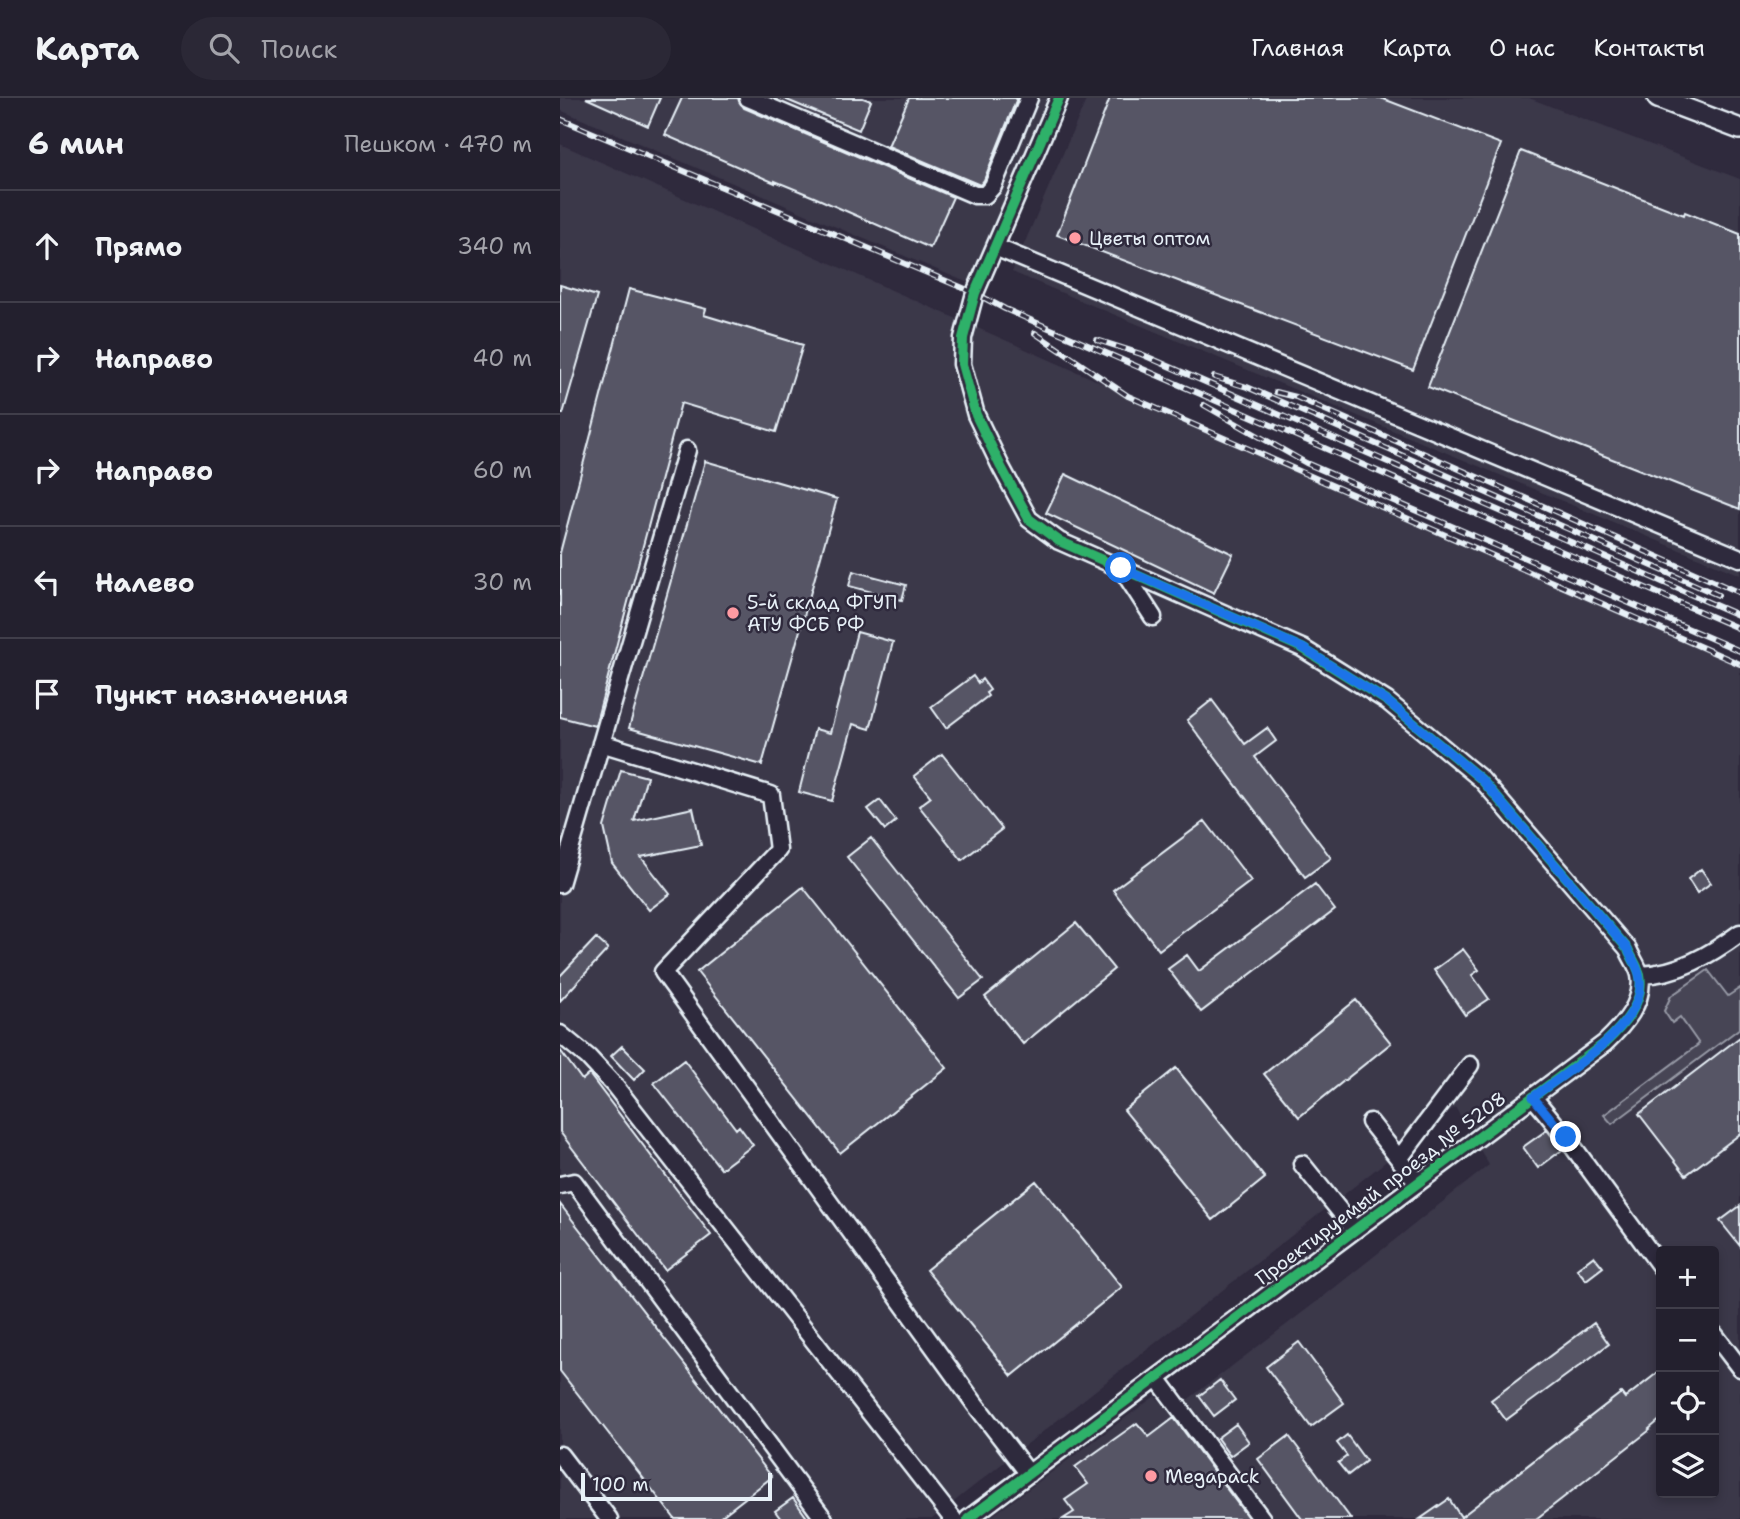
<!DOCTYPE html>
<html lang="ru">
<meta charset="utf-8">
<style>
:root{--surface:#23202e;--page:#2b2836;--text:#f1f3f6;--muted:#a3a3aa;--line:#403e4a}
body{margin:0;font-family:"Shantell Sans",sans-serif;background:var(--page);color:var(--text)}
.controls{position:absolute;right:21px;bottom:21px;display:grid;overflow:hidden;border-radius:7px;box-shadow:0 4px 10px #0003}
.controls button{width:63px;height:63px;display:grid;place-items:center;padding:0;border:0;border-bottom:2px solid var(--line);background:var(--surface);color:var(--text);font:35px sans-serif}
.scale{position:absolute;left:21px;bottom:18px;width:191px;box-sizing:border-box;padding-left:7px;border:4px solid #e8f1f8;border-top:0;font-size:19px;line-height:24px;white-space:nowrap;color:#e8f1f8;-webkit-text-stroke:5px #2f2a3d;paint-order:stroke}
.stop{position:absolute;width:21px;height:21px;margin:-16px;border:5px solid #1a73e8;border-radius:50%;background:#fff}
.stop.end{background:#1a73e8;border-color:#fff;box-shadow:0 2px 7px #0008}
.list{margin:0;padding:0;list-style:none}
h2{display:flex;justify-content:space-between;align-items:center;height:91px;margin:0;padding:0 28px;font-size:30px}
h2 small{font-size:23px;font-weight:400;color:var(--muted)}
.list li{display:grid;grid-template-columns:46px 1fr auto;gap:21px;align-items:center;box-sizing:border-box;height:112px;padding:0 28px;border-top:2px solid var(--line)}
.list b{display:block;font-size:26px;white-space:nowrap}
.list em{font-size:23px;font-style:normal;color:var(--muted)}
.icon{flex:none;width:38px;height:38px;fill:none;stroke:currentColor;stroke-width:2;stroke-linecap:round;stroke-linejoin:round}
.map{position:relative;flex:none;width:1180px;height:1421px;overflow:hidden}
header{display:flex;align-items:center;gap:42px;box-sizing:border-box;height:98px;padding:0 35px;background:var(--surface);border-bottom:2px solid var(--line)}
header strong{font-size:33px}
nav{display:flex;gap:38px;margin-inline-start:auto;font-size:24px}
.search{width:490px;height:63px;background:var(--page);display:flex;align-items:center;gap:18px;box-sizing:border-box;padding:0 24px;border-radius:38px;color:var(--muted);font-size:26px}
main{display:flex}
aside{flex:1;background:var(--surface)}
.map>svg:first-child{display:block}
</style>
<header>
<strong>Карта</strong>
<div class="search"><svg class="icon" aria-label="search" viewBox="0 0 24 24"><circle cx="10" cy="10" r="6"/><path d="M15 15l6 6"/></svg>Поиск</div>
<nav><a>Главная</a><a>Карта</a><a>О нас</a><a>Контакты</a></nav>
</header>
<main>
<aside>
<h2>6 мин<small>Пешком · 470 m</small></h2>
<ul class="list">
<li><svg class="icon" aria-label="ahead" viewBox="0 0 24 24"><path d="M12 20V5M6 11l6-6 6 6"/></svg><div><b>Прямо</b></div><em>340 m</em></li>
<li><svg class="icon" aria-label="right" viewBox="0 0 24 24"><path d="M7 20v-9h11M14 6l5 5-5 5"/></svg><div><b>Направо</b></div><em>40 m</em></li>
<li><svg class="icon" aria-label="right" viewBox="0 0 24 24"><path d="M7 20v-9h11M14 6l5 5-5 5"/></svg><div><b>Направо</b></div><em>60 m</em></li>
<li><svg class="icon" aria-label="left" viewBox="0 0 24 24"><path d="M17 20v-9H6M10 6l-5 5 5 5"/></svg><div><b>Налево</b></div><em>30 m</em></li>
<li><svg class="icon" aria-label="arrive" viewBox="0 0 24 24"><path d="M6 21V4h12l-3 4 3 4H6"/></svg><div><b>Пункт назначения</b></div></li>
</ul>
</aside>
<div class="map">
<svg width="1180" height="1421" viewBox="0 0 1180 1421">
<rect width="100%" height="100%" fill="#2f2a3d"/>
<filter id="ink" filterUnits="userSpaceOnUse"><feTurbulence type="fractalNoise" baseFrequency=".0143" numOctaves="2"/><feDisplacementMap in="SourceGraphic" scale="14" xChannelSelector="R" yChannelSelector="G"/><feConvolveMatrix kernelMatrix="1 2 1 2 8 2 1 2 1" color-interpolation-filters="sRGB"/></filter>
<g filter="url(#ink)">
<!-- built -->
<path fill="#3b3749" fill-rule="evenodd" d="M0,0H491L413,187L0,12Z
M527,0H969L1180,81V477L452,174Z
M0,46L1180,566V1421H428L595,1298L610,1313L618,1309L764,1198L929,1067L895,1009L372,1421H0ZM1101,1153H1154V1395H1101Z"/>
<!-- green -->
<path fill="#464455" stroke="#979aa6" stroke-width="2" d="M1148,872L1168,898L1180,890V930L1052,1026L1044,1017L1139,946L1120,919L1112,925L1104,913L1111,898Z"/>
<!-- building -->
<path fill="#575565" stroke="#e8f1f8" stroke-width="2" d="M26,0H100L88,28Z
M122,0H178L184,10L393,99L370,150L254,99L215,83V85L105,37Z
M222,0H303L311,3L299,32Z
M349,0H457L424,82L420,87L328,48Z
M550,0H821L941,46L853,272L497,137Z
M961,53L1124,117L1125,114L1180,136V411L868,289Z
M0,187L37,198L3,316H0Z
M69,191L146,211L144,217L243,247L216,334L121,305L35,628L0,619V455Z
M145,363L277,401L202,667L69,630Z
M505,376L673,456L654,495L486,415Z
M293,473L346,487L342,502L289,488Z
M297,534L333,544L310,631L293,626L272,703L239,694L255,631L270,635Z
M413,578L418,585L422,581L430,592L426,595L428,598L386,630L371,609Z
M652,602L685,646L707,630L716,643L695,659L771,760L745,779L627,622Z
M382,656L442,731L402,762L359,708L371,699L354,678Z
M61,672L87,679L74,723L133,710L141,747L81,759L110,796L89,812L52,765L44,729Z
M320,702L336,723L325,732L308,711Z
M645,723L691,783L599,852L553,792Z
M311,740L423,882L399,900L287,759Z
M1141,771L1151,785L1137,795L1128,781Z
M755,786L775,812L641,914L608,871L627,857L639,873Z
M243,789L387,970L280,1055L137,874Z
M516,825L554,871L463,946L425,899Z
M36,840L48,851L0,903V878Z
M903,851L919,872L912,877L929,901L905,917L874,872Z
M796,902L831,945L739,1019L704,976Z
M1180,939V1036L1126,1077L1079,1016Z
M62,948L85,971L74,982L51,958Z
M0,952L22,982L29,976L151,1137L105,1172L0,1034Z
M124,962L176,1031L179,1028L193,1047L161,1071L94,985Z
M616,970L705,1080L653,1122L564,1012Z
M987,1032L1002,1052L978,1070L963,1049Z
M476,1083L562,1189L452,1278L366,1172Z
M0,1106L212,1379L158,1421H115L0,1273Z
M1180,1108V1148L1160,1123Z
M1034,1158L1043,1169L1026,1182L1017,1171Z
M1034,1225L1049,1246L946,1322L931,1302Z
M739,1244L784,1305L751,1329L706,1269Z
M1101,1272V1321L1089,1331L1090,1332L976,1421H860L889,1401L901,1419L1061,1295L1065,1300Z
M660,1282L675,1302L654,1318L639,1298Z
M614,1320L689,1421H503L514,1414L505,1402L528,1386L515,1369L577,1325L589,1339Z
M676,1326L689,1344L670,1358L657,1340Z
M787,1337L806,1363L788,1377L778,1365L787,1358L777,1345Z
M729,1338L791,1421H742L698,1361Z
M233,1400L248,1421H221L215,1413Z"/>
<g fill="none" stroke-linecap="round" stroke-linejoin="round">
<defs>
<path id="minor" d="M188,0L415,97H425L433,88L469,0
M435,149L1180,460
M562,471L593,519
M41,645L211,697L218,752L103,874L415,1306L469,1376
M0,786L127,352
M1080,877C1118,876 1150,857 1180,835
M0,936L28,959L54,987L393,1421
M973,999L1006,1039L1101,1169
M810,1024L858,1085
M839,1061L910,967
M742,1066L795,1132
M0,1087L14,1084L264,1421
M1154,1236L1180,1270
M597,1280L702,1421
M0,1357L49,1421
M408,1421L1045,945C1063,928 1085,904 1080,877C1078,868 1071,859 1068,851L921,681L827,603L742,550L499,443L469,421L441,369L416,317L402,266L403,240L415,195L499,0"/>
<path id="major" d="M1098,0L1180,31"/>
</defs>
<!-- minor casing -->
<use href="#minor" stroke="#e8f1f8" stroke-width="21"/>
<!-- major casing -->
<use href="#major" stroke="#e8f1f8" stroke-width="24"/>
<!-- minor -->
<use href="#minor" stroke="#2f2a3d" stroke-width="16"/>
<!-- major -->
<use href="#major" stroke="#2f2a3d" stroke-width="19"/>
<defs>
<path id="rail" d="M0,21L415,195L445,211L1180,531
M475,235L568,298L1180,566
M537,242L581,256L1180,518
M654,279L687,289L1158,497
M716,294L736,299L1180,495
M644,307L746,365L1180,553"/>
</defs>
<!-- rail casing -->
<use href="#rail" stroke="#e8f1f8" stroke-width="6"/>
<!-- rail -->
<use href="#rail" stroke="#2f2a3d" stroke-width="3.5" stroke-dasharray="10" stroke-linecap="butt"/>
<defs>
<path id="cycleway" d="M408,1421L1045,945C1063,928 1085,904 1080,877C1078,868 1071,859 1068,851L921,681L827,603L742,550L499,443L469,421L441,369L416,317L402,266L403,240L415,195L499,0"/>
</defs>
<!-- cycleway casing -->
<use href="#cycleway" stroke="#2f2a3d" stroke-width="15"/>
<!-- cycleway -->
<use href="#cycleway" stroke="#2db169" stroke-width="10"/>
</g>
</g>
<g fill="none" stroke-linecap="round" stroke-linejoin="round" filter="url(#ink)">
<!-- route -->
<path stroke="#1a73e8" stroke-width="9" d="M561,470L743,550L827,603L921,681L1068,851C1071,859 1077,867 1079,876C1092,924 1006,974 973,999L1006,1039"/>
</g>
<!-- markers -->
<g fill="#ff9aa2" stroke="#2f2a3d" stroke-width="2.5">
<circle cx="515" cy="140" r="7"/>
<circle cx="173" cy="515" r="7"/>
<circle cx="591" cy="1378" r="7"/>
</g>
<g text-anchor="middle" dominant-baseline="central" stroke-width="5" stroke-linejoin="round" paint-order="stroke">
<!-- poi labels -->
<g font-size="19" fill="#e8f1f8" stroke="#2f2a3d" text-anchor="start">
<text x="529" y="140">Цветы оптом</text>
<text x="187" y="504">5-й склад ФГУП<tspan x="187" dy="22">АТУ ФСБ РФ</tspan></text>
<text x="605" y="1378">Megapack</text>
</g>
<!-- street labels -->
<g font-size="19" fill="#e8f1f8" stroke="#2f2a3d">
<text transform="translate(821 1090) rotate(-37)">Проектируемый проезд № 5208</text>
</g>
</g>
</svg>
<div class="controls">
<button>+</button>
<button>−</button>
<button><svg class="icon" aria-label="locate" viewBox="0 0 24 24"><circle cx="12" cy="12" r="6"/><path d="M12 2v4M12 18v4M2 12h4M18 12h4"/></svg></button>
<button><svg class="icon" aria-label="layers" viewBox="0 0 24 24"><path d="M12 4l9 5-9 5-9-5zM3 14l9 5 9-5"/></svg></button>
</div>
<div class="scale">100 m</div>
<div class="stop" style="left:561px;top:470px"></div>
<div class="stop end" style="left:1006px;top:1039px"></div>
</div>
</main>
